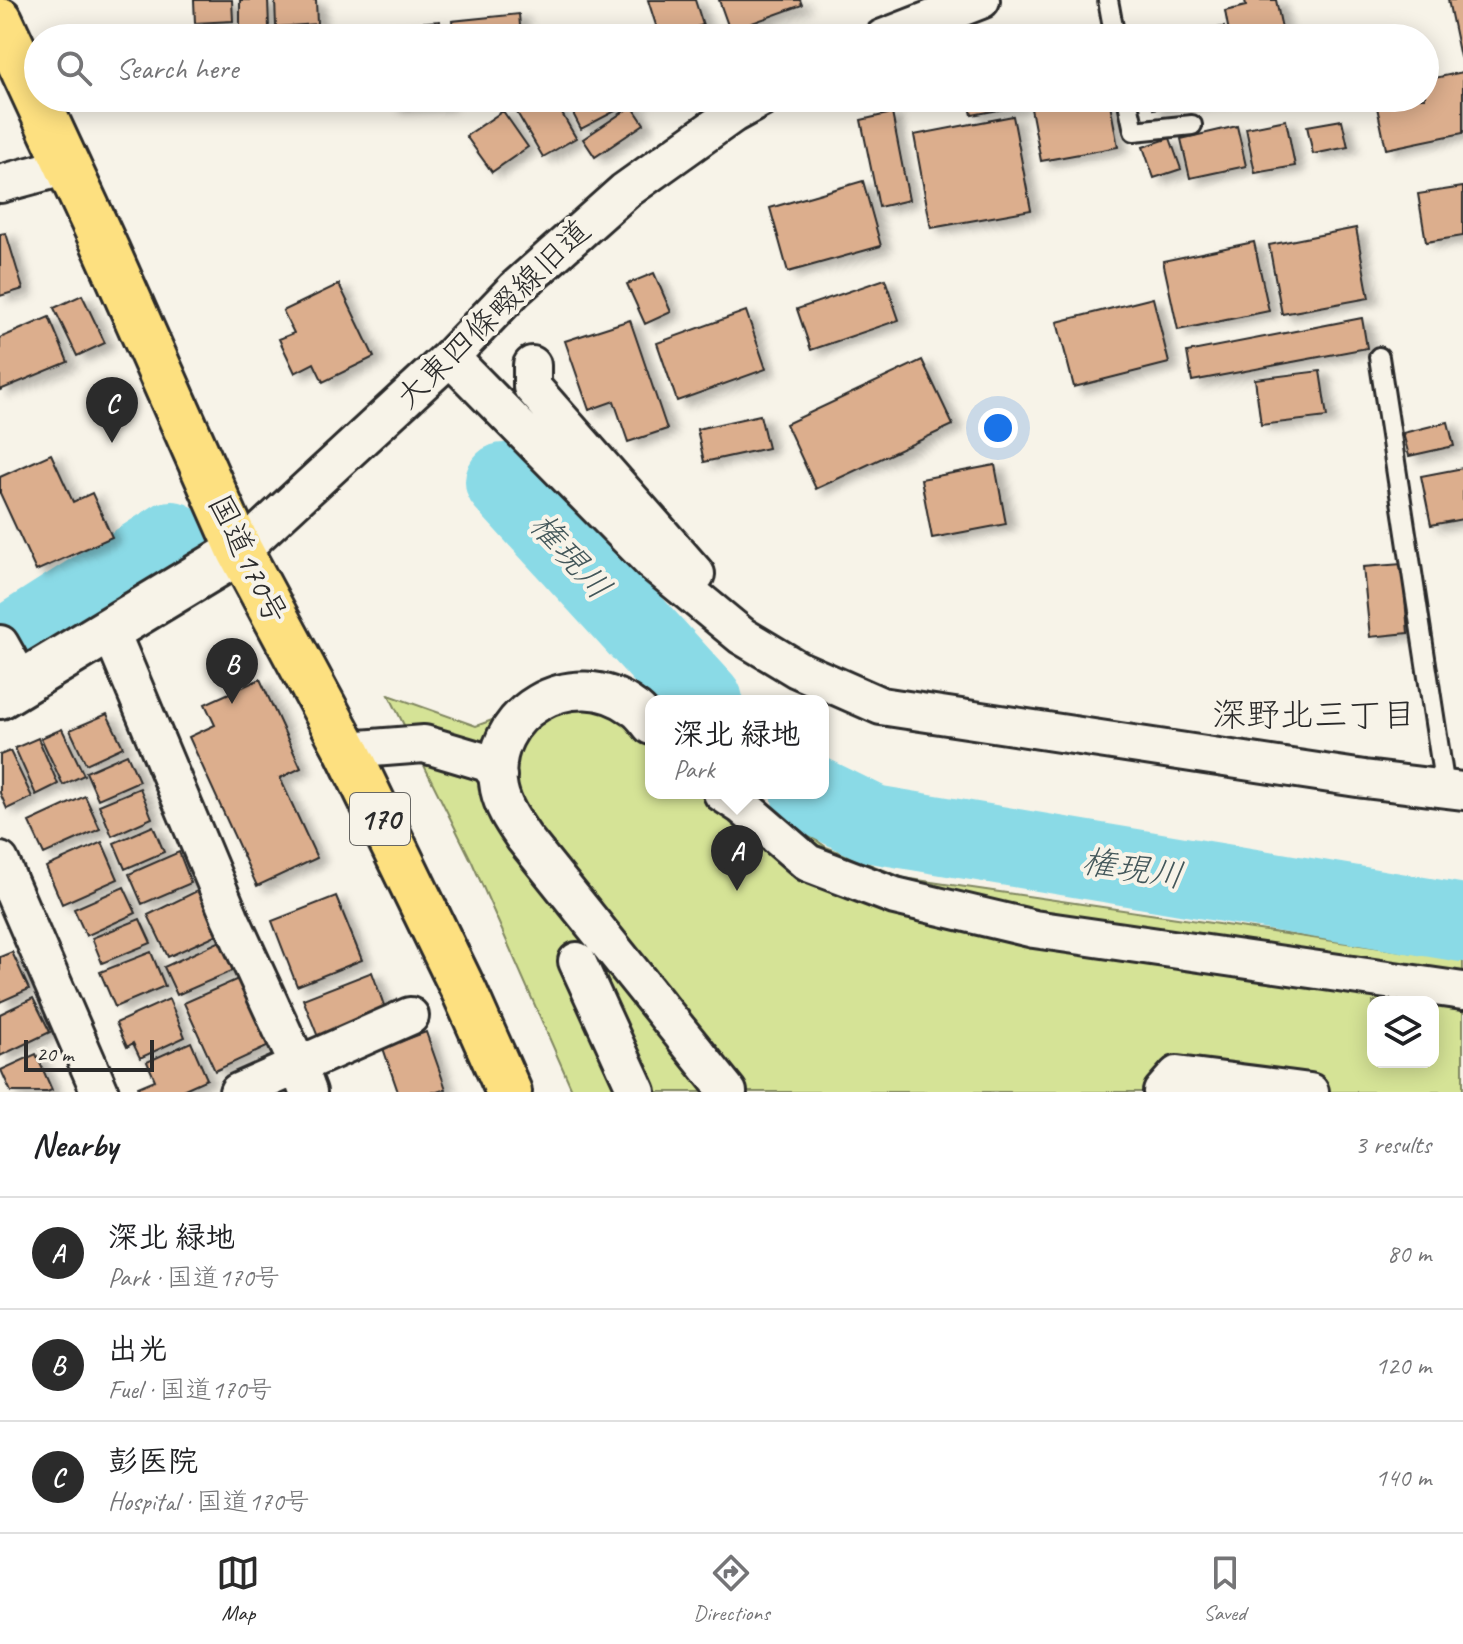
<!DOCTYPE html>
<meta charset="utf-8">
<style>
:root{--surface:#fff;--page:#f6f6f6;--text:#202124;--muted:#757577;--line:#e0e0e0;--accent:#2b2b2b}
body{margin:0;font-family:Caveat,"Klee One",sans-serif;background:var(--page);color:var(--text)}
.controls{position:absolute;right:24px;bottom:24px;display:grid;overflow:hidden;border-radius:16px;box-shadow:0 4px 20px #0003}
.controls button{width:72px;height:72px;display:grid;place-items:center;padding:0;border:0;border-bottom:2px solid var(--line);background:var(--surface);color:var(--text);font:40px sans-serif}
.scale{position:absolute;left:24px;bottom:20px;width:130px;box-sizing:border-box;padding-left:8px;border:4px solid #2b2b2b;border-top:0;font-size:22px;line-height:28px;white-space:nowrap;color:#2b2b2b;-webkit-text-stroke:6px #f7f3e8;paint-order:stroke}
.you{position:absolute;left:998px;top:428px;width:28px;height:28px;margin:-20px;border:6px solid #fff;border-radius:50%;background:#1a73e8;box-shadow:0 0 0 12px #1a73e833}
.badge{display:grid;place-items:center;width:52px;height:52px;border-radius:50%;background:var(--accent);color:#fff;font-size:26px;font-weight:700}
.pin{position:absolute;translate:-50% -66px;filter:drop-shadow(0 2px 4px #0008)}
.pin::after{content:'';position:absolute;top:42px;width:28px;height:24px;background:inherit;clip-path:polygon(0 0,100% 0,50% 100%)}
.popup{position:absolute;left:645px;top:695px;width:184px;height:104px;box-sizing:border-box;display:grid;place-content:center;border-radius:16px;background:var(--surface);filter:drop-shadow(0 2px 6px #0005);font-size:26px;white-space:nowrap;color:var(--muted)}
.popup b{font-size:30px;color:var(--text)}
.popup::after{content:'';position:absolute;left:50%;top:100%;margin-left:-16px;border:16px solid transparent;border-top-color:var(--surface)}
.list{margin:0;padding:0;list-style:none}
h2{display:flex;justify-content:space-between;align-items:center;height:104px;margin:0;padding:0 32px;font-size:34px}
h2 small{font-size:26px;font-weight:400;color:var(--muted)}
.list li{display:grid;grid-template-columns:52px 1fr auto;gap:24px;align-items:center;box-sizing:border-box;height:112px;padding:0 32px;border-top:2px solid var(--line)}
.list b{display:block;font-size:30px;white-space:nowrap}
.list p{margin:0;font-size:26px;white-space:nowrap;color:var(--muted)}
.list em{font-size:26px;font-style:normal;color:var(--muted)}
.icon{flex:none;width:44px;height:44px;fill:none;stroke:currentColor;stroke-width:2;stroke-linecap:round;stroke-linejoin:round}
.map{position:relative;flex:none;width:1463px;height:1092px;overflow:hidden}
.search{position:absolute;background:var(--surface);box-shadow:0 4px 20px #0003;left:24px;right:24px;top:24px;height:88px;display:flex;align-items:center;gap:20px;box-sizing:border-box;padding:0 28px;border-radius:44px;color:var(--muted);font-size:30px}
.sheet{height:440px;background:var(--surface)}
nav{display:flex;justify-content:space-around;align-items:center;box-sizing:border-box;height:112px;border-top:2px solid var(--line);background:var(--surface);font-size:22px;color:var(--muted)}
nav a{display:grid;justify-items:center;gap:4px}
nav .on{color:var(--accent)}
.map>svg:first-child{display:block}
</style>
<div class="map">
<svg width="1463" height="1092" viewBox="0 0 1463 1092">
<defs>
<filter id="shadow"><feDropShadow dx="9" dy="5" stdDeviation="4" flood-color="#0004"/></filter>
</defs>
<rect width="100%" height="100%" fill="#f7f3e8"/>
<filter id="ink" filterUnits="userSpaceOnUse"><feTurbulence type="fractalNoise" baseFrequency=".0125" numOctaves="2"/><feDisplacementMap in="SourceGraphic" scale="16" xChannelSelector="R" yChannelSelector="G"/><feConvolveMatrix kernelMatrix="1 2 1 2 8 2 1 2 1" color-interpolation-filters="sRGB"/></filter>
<g filter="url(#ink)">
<!-- green -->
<path fill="#d5e396" stroke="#808760" stroke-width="2" fill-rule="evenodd" d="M548,678C579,678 630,677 653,701H651V793H751L826,847L904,878L1463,960V1092H573L472,862L389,695L476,726L495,719ZM1373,1002H1433V1062H1373Z"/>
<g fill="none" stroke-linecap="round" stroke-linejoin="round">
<!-- river -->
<path stroke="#8adae6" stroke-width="78" d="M504,482L704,701
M0,650L172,540
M810,793L873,824L1463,923"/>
</g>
<!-- building -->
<path fill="#dcae8d" stroke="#2b2b2b" stroke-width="2" filter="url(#shadow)" d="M194,0H232L233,21L195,23Z
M240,0H268L269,28H240Z
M275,0H316L317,24L276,27Z
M648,0H695L703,25L660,38Z
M719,0H800L802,5L730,31Z
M1245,0H1276L1284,38H1230L1225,11L1246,6Z
M1448,0H1463V56L1460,57Z
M519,14L521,38H454L452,21Z
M440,21L441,38H387L386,25Z
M1224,27L1226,38H1180L1179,34Z
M1463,72V133L1386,149L1375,98H1425V80Z
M391,98H445L446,104L392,107Z
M522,98H553L576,138L543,157L512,104Z
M565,98H640L581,129Z
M968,98H1018L1020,106L972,115Z
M1029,98H1109L1118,147L1041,161Z
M1151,98H1220L1153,109Z
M632,106L644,124L595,157L583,139Z
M503,111L528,147L492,172L466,136Z
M892,113L909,200L879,207L861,120Z
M1013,116L1031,210L931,228L914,135Z
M1286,120L1295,166L1255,173L1246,128Z
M1342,120L1348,147L1313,154L1307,126Z
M1237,126L1246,166L1190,178L1181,139Z
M1170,138L1181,169L1154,178L1143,147Z
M863,181L881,246L788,272L770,208Z
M1463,187V236L1426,242L1418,194Z
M1356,228L1369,298L1282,314L1269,245Z
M6,233L23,289L0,296V234Z
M1254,242L1269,311L1178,330L1163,261Z
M654,273L671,312L645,324L627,284Z
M885,279L899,320L811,350L797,309Z
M339,284L374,357L323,382L314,363L295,373L279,339L294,333L283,311Z
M82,295L105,343L77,356L54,308Z
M1153,298L1169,363L1074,387L1057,322Z
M746,311L766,369L677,401L657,343Z
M49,317L68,362L0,390V338Z
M1362,318L1367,348L1192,381L1187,352Z
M630,320L667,429L628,442L614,401L589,410L565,341Z
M922,360L953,425L816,489L786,424Z
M1320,371L1327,417L1261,425L1255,379Z
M760,415L768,448L704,462L697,429Z
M1448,422L1454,446L1409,456L1403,433Z
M51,454L73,502L92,493L112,537L36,571L0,493V477Z
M995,465L1006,524L932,538L921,479Z
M1463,468V519L1431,525L1421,476Z
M1402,564L1408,633L1370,637L1363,567Z
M260,679L301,768L280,778L317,858L257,886L189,737L215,725L205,704Z
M107,714L123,747L86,764L70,730Z
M62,729L84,775L63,785L41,738Z
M38,738L58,784L36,795L15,748Z
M10,751L32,797L7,809L0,793V755Z
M127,754L139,781L98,799L86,772Z
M140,788L152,818L112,836L99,805Z
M85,796L100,829L44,854L29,822Z
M153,826L164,852L125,869L114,843Z
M102,842L118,879L62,904L46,867Z
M179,852L191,883L142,904L129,874Z
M124,887L136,913L86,936L74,909Z
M199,890L220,933L168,957L148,915Z
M336,896L362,960L297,986L272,921Z
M140,919L151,943L102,963L92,938Z
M227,938L241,967L177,995L164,967Z
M12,952L29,989L0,1002V957Z
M151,952L165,986L115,1007L100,972Z
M372,972L386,1011L318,1037L303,999Z
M238,979L269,1046L215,1071L184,1003Z
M33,998L50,1032L0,1056V1014Z
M169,999L185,1037L140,1058L133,1043L127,1047L116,1023Z
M426,1032L446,1089L437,1092H398L383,1048Z
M191,1042L207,1079L178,1092H140L138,1087L155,1080L147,1062Z
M36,1054L52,1090L47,1092H11L1,1070Z"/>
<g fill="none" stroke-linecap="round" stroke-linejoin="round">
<defs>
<path id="lane" d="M1108,0L1115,38
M1127,98L1134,131L1192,125
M1379,357L1445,788"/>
<path id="street" d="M883,38L981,0
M0,184L67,166
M450,357L651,561L742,636L797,669L881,706L1364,779L1463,791
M532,365V387L696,574
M240,551L450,357L515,289L625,191L733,114L762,98
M110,630L230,917L298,1065L308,1092
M0,644L22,683
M651,726C646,720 641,712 634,708C574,662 484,713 499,789C503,808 514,823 524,838L728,1092
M347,750L424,744L488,763L498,776
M722,793L742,806L808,863L895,896L1034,929L1463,991
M0,861L100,1092
M577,961L637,1092
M238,1092L410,1016
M1162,1092L1177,1075L1310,1092"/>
<path id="secondary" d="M0,696L240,551"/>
<path id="highway" d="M0,20L107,251L240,551L347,750L465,993L509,1092"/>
</defs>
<!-- lane casing -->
<use href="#lane" stroke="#2b2b2b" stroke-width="24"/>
<!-- street casing -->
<use href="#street" stroke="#2b2b2b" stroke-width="42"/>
<!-- secondary casing -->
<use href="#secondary" stroke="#2b2b2b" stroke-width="50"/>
<!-- highway casing -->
<use href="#highway" stroke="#2b2b2b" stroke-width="50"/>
<!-- lane -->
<use href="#lane" stroke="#f7f3e8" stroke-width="18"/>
<!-- street -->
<use href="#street" stroke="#f7f3e8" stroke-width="36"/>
<!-- secondary -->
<use href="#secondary" stroke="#f7f3e8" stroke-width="44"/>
<!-- highway -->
<use href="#highway" stroke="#fde080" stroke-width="44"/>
</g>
</g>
<g text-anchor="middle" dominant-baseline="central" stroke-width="8" stroke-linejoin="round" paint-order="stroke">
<!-- shield labels -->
<rect fill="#f7f3e8" stroke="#686764" stroke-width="2" x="350" y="793" width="60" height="52" rx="6"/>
<g font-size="30" font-weight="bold" fill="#2b2b2b">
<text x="380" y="819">170</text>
</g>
<!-- street labels -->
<g font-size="32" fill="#2b2b2b" stroke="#f7f3e8">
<text transform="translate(493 314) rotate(-44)">大東四條畷線旧道</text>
<text transform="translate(248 559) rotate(64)">国道170号</text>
</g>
<!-- water labels -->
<g font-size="34" font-style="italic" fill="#43575a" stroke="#f7f3e8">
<text transform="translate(571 556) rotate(48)">権現川</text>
<text transform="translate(1133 868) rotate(9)">権現川</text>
</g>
<!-- neighbourhood labels -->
<g font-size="34" fill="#2b2b2b" stroke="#f7f3e8">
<text x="1314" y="714">深野北三丁目</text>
</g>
</g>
</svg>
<div class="controls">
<button><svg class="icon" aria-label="layers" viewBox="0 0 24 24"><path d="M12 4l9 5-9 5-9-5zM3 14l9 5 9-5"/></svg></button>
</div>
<div class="scale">20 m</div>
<div class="you"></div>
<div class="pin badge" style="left:737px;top:891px">A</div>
<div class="popup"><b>深北 緑地</b>Park</div>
<div class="pin badge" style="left:232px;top:704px">B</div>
<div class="pin badge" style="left:112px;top:443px">C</div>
<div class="search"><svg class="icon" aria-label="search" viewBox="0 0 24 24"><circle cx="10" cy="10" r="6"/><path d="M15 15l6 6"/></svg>Search here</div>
</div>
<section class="sheet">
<h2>Nearby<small>3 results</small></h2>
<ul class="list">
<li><span class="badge">A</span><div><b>深北 緑地</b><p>Park · 国道170号</p></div><em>80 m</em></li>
<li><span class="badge">B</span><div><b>出光</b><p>Fuel · 国道170号</p></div><em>120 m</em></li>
<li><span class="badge">C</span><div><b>彭医院</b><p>Hospital · 国道170号</p></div><em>140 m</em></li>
</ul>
</section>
<nav>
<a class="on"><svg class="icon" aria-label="map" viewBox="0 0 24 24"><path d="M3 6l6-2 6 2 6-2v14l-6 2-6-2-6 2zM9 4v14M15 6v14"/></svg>Map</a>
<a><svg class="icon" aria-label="directions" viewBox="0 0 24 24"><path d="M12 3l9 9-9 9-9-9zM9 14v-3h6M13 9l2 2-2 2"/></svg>Directions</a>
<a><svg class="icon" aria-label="saved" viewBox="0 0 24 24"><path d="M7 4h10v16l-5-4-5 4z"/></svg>Saved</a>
</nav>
